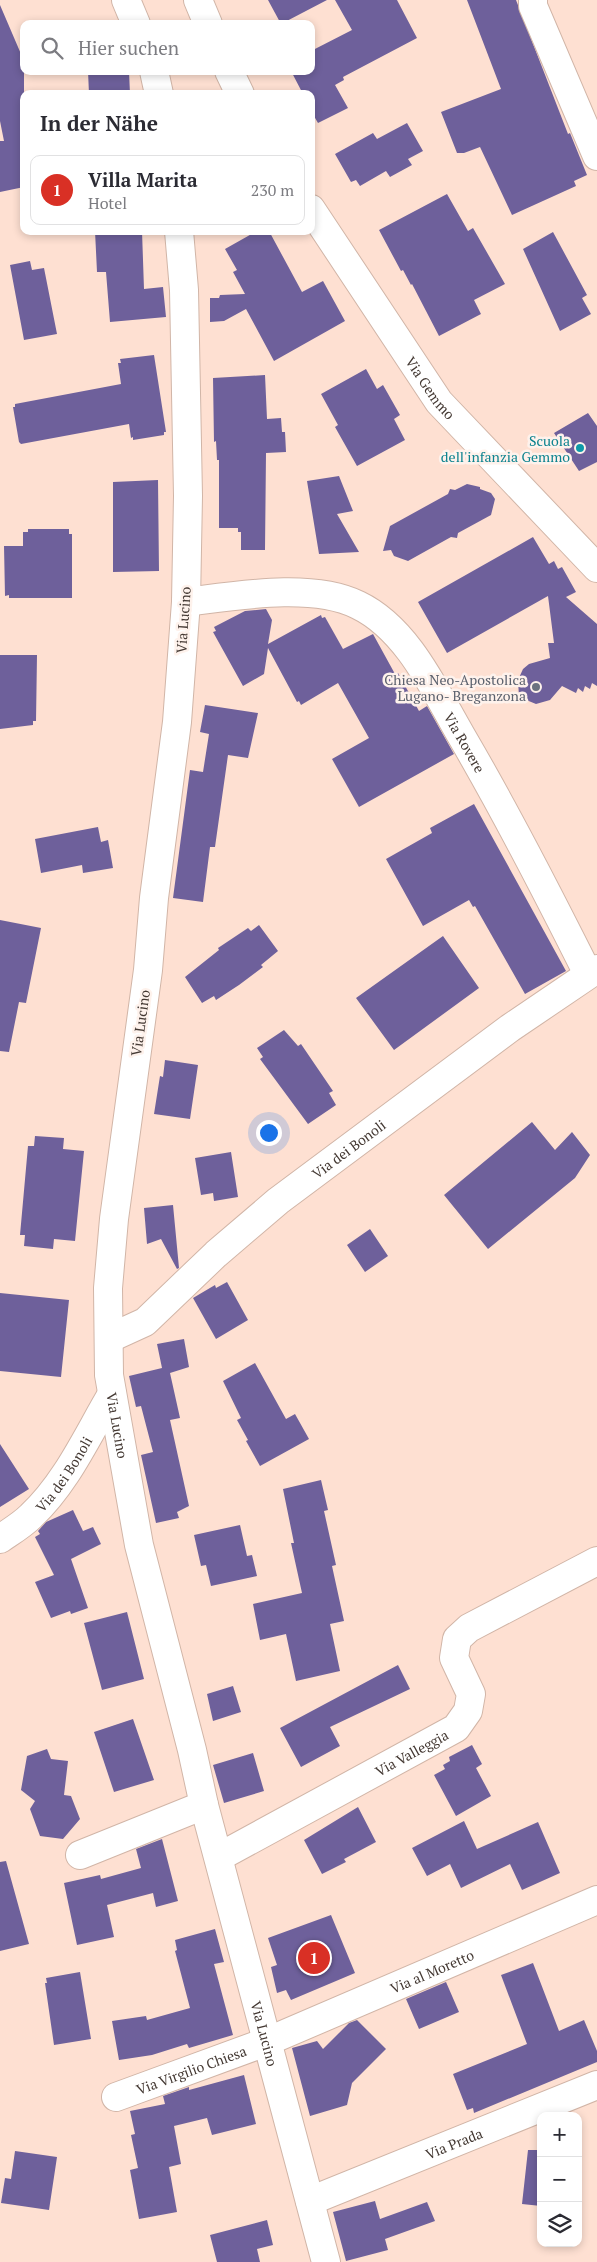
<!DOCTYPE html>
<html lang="de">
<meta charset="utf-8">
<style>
:root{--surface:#fff;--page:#f7f7f7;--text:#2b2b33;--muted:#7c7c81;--line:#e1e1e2;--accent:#d93025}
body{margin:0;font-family:"PT Serif",serif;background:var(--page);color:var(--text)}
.controls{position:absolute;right:15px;bottom:15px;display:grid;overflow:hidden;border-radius:10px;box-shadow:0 2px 8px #0003}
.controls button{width:45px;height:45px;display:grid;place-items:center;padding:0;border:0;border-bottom:1px solid var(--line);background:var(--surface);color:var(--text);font:25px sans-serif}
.you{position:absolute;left:268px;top:1132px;width:18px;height:18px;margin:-12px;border:4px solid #fff;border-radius:50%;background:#1a73e8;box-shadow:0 0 0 8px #1a73e833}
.badge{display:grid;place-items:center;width:32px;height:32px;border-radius:50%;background:var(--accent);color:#fff;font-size:16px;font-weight:700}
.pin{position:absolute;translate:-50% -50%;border:2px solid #fff;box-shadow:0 1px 5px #0006}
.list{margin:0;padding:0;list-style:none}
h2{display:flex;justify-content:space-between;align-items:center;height:65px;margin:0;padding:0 20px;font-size:21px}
h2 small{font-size:16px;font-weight:400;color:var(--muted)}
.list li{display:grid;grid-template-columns:32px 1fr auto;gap:15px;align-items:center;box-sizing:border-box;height:70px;margin:0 10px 10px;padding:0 10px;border:1px solid var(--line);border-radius:10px}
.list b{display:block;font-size:19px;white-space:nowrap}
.list p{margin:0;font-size:16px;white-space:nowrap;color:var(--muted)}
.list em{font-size:16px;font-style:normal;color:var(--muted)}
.icon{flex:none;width:28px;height:28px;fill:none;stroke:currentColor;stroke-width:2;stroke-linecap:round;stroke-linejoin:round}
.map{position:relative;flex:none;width:597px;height:2262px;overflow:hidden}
.search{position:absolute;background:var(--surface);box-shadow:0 2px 8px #0003;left:20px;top:20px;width:295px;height:55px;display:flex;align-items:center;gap:12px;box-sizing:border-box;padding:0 18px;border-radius:10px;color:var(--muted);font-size:19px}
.panel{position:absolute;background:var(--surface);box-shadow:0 2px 8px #0003;left:20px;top:90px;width:295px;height:145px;border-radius:10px}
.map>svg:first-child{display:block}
</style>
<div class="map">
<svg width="597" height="2262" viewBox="0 0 597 2262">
<rect width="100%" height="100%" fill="#fee0d2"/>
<!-- building -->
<path fill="#6e609b" d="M268,0H327L281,24Z
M335,0H397L417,38L343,77L344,80L335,85L348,108L318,123L311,111V94H303L291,71H311V51L352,30Z
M467,0H516L568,134L570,133L587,175L574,181L576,186L512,215L480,147L464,153H457L441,112L501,89Z
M0,5L24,61V187L0,192V141H4L0,121Z
M88,71H129L130,94H89Z
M407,123L423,151L408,159L412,165L390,177L386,171L360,186L356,180L351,182L335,154L373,133L377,139Z
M447,194L468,231L473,228L505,284L474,300L481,314L439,336L412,284L411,285L403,270L401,271L379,230Z
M95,231H142L144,289L163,287L166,317L110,322L106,272H97Z
M257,231H269L302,292L323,281L345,321L274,361L246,309L224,321L210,322V298H219L220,295L245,294L233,272L237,270L225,249Z
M553,232L587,295L582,298L591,314L560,331L523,249Z
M30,261L32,270L44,268L57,334L24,340L10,265Z
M154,355L166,432H164V435L133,440V437L131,438L129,424L21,444L19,442L13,407H15V404L121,384L118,363H121L120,359Z
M366,369L377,389L383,385L400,415L394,419L405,440L357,466L335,427L338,425L321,394Z
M265,375L267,419L281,418L282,432H285L286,452L266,453L265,550H241V532H238V528H219V460H217L216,441L214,442L213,378Z
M588,413L597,426V462L579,471L554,433Z
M339,476L353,511L337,514L359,552L319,554L307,481Z
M158,480L159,571L113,572V482Z
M467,484L480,487V489L491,493L495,499L491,515L458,533L457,538L451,537L408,561L394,556L391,550L383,551L390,526L448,494L450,489L455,490Z
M28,529H69V534H72V598H9V595L5,596L4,546H23V532H28Z
M533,537L549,564L554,561L558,569L562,567L576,592L566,597L597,624V686L592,683L590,689L585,686L583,692L578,688L576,693L562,686L550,700L536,704L519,697L518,680L523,669L529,664L550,658L548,643H554L548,596L447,653L418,602Z
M266,609L272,620L268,644L321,615L322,618L325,617L343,649L373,634L395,674L398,673L419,711L427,706L454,754L359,807L332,759L369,738L338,683L301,705L299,701L297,702L268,648L264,674L243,686L213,632L216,631L214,627L245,611Z
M0,655H37L36,721H33V725L0,729Z
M205,705L258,713L248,758L228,755L215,847H210L203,902L173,898L190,770L203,772L209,734L200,732Z
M474,804L566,971L525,994L475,906L473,907L469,900L423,926L386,859L432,833L430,828Z
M98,827L101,842L108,840L113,868L83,873L82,865L41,873L35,839Z
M0,920L41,928L26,1003L19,1002L9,1052L0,1051Z
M259,925L278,951L261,965L263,967L239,985L216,1000L214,996L202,1003L185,977L219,950L218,948L248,928L251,931Z
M443,936L479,988L394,1050L356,998Z
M284,1030L298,1046L301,1044L333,1091L329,1093L336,1105L308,1124L260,1059L263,1057L257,1048Z
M165,1060L198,1065L190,1119L154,1114L160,1076L163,1077Z
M532,1122L555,1150L572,1132L590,1155L575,1178L488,1249L444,1195Z
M35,1136L64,1138L63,1149L84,1151L75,1241L54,1239L53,1249L24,1246L25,1235H20L28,1146H34Z
M231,1152L238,1197L214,1201L213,1193L201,1195L195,1158Z
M173,1205L179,1268L177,1269L161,1239L147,1244L144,1208Z
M370,1229L388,1256L365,1272L347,1245Z
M227,1282L248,1320L216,1339L193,1298L215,1285L216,1288Z
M0,1293L69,1300L61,1377L0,1371Z
M184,1339L189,1367L170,1373L180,1418L170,1420L189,1506L177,1512L179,1518L156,1523L141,1455L153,1452L141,1406L136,1407L129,1376L162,1368L157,1344Z
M255,1363L286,1419L295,1414L309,1439L260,1466L246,1441L248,1440L237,1420L241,1418L223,1381Z
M0,1444L29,1489L0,1507Z
M321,1480L328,1510L324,1511L336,1565L332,1566L344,1621L330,1624L340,1671L296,1681L286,1634L260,1640L253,1604L302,1593L291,1543H294L283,1489Z
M73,1510L83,1531L93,1527L101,1544L71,1559L88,1608L71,1614L70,1611L51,1618L35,1582L54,1575L35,1537L40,1534L38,1531L46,1522Z
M240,1525L247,1556L252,1555L257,1576L211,1586L206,1565L201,1566L194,1535Z
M127,1612L144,1679L102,1690L84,1623Z
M398,1665L410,1689L330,1727L340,1746L301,1767L280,1728Z
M233,1686L241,1712L213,1721L207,1694Z
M133,1719L154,1780L114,1792L94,1732Z
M472,1745L482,1764L476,1768L491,1796L456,1816L434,1775L445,1769L443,1765L450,1761L449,1757Z
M47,1749L51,1759L68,1761L64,1795L71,1796L80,1819L63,1839L40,1836L30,1809L35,1801L21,1790L27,1756Z
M253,1753L264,1791L224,1803L213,1765Z
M358,1807L376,1842L344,1859L346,1862L322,1874L304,1840Z
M464,1821L477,1849L538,1822L560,1873L522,1890L510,1864L461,1888L450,1864L427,1876L412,1848Z
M162,1839L178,1901L156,1907L153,1893L107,1905L114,1937L77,1945L64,1883L100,1875L101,1879L141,1868L136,1849Z
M6,1861L29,1944L0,1951V1862Z
M331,1915L355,1973L291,2000L286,1990L277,1993L271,1967L277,1965L268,1938Z
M215,1929L224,1962L214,1964L233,2035L189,2048L187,2044L152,2055L119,2060L112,2021L146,2016L147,2020L190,2008L175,1951L177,1950L175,1940Z
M533,1963L559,2031L584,2020L597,2051V2062L474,2113L473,2108L467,2110L453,2074L527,2044L501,1975Z
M80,1972L91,2039L54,2045L45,1983H47L46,1978Z
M446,1982L459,2012L419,2029L406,1999Z
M357,2020L386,2049L352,2083L347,2105L310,2116L292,2048L317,2041L323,2049L349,2023Z
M244,2075L256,2124L212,2135L207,2118L174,2126L181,2164L169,2167L177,2212L139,2219L130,2170L138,2168L131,2135L135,2134L130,2111L165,2104L163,2096L189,2087V2090Z
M528,2150H541V2206L522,2204Z
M15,2151L57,2157L49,2210L1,2203L5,2178L11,2179Z
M375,2201L380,2219L427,2202L435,2221L385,2239L388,2250L346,2261L333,2212Z
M267,2220L273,2245L257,2249L260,2262H217L210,2235Z"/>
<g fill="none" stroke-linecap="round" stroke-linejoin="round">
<defs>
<g id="minor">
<path d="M126,0L136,24"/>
<path d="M198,0L208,24"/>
<path d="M533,0V6L597,156"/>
<path d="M154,71L159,94"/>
<path d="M229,71L240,94"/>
<path id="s1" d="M311,209L439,402L597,568"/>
<path id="s2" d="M179,231L184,290L188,496L186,602L177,722L154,898L148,970L114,1219L108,1288L109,1375L139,1545L192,1750L204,1805L326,2262"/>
<path id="s3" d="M186,602C235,596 312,582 358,605C408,629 435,691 462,737C507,814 548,894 588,974"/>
<path id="s4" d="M110,1338L145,1322L216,1254L278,1201L510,1028L597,969"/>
<path id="s5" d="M0,1539C10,1532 22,1525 31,1516C67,1482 87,1436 112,1394"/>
<path d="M80,1855L204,1805"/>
<path id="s6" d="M219,1857L456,1728L468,1711L471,1694L454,1658L457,1639L469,1628L597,1561"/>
<path id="s7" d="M116,2097L266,2042L597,1900"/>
<path id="s8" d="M310,2201L597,2085"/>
</g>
</defs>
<!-- minor casing -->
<use href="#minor" stroke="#d1b5a7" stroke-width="30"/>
<!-- minor -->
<use href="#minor" stroke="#fff" stroke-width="28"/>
</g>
<!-- markers -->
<circle fill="#0f9aa8" stroke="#fef2ec" stroke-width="2" cx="580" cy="448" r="5"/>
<circle fill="#6b7280" stroke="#fef2ec" stroke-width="2" cx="536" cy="687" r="5"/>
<g text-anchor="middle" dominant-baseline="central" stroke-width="5" stroke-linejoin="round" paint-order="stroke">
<!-- street labels -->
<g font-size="14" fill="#443933" stroke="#fef2ec">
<text stroke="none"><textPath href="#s1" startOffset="215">Via Gemmo</textPath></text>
<text transform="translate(183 620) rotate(-86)">Via Lucino</text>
<text stroke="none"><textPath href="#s3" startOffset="351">Via Rovere</textPath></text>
<text transform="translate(140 1023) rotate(-82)">Via Lucino</text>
<text stroke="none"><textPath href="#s4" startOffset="306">Via dei Bonoli</textPath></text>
<text stroke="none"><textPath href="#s2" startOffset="1200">Via Lucino</textPath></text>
<text stroke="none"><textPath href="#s5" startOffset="92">Via dei Bonoli</textPath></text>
<text stroke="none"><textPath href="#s6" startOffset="219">Via Valleggia</textPath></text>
<text stroke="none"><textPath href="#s7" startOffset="340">Via al Moretto</textPath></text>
<text stroke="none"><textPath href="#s2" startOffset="1826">Via Lucino</textPath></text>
<text stroke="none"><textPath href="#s7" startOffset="80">Via Virgilio Chiesa</textPath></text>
<text stroke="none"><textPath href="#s8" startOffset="155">Via Prada</textPath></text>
</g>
<!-- culture labels -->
<g font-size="14" fill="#0d838f" stroke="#fef2ec" text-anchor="end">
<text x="570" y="440">Scuola<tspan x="570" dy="16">dell'infanzia Gemmo</tspan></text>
</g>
<!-- worship labels -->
<g font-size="14" fill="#5b616d" stroke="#fef2ec" text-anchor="end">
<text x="526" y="679">Chiesa Neo-Apostolica<tspan x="526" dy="16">Lugano- Breganzona</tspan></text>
</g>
</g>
</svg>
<div class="controls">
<button>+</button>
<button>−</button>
<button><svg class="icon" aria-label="layers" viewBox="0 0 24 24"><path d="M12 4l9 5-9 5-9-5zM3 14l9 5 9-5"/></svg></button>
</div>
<div class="you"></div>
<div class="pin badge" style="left:314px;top:1958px">1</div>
<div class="search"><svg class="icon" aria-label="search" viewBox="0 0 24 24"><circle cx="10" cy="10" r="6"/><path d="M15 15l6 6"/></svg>Hier suchen</div>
<section class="panel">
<h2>In der Nähe<small></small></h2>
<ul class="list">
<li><span class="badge">1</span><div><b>Villa Marita</b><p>Hotel</p></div><em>230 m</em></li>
</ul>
</section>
</div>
